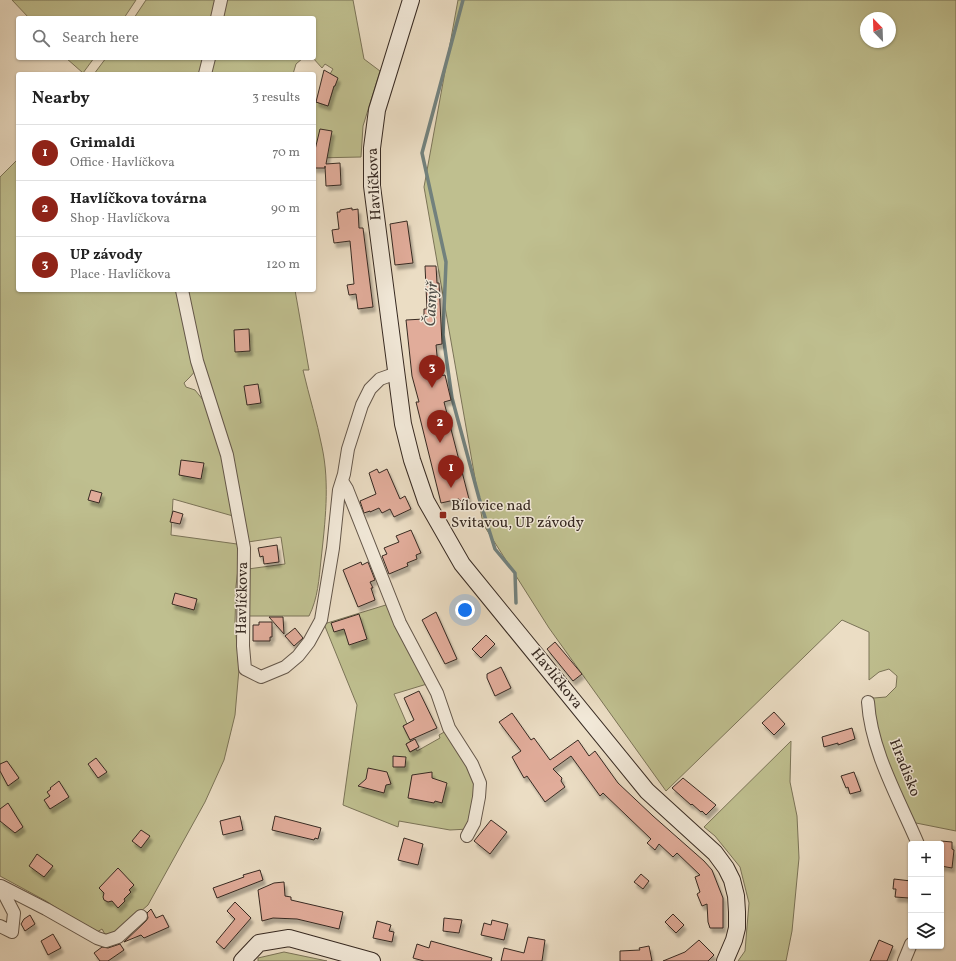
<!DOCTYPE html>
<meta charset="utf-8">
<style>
:root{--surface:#fff;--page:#f2f2f2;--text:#222;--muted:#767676;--line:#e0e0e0;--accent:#8f2418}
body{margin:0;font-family:Vollkorn,serif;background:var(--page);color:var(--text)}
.controls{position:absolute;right:12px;bottom:12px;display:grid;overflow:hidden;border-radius:4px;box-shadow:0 1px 3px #0004}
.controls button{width:36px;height:36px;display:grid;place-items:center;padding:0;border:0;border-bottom:1px solid var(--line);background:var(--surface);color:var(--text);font:20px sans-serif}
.compass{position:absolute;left:860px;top:12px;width:36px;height:36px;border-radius:50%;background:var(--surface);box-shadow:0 1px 3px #0004;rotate:337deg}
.you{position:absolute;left:465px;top:610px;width:14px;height:14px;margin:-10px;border:3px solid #fff;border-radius:50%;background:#1a73e8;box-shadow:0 0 0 6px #1a73e833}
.badge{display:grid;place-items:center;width:26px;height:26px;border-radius:50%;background:var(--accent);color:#fff;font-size:13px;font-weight:700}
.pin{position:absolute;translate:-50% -33px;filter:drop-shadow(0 1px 2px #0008)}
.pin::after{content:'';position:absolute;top:21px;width:14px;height:12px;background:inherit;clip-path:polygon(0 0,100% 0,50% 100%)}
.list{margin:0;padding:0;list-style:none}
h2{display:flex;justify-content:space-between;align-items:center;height:52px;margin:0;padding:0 16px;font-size:17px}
h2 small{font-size:13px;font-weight:400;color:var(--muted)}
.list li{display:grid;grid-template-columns:26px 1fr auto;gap:12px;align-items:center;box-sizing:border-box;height:56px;padding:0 16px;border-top:1px solid var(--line)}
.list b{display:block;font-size:15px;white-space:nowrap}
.list p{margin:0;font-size:13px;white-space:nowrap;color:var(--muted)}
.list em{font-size:13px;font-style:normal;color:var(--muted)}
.icon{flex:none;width:22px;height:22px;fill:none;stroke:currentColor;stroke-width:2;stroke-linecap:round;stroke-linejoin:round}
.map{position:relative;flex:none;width:956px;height:961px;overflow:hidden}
.search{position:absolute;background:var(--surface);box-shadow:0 1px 3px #0004;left:16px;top:16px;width:300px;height:44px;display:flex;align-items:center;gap:10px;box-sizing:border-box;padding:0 14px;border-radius:4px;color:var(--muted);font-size:15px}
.panel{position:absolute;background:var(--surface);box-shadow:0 1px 3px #0004;left:16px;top:72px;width:300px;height:220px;border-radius:4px}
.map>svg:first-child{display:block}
</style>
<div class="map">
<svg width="956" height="961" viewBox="0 0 956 961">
<defs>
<filter id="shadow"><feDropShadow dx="2.5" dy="4.5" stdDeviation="1" flood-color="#0004"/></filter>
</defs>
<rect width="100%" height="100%" fill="#ebddc4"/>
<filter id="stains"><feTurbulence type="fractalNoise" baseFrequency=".005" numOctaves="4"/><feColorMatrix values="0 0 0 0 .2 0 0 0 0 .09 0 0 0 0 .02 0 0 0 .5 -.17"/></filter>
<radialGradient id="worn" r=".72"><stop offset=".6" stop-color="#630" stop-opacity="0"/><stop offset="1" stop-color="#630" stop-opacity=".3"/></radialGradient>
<!-- green -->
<path fill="#bfbf8f" stroke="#7b7458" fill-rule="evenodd" d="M12,0H136L124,18H29Z
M146,0H217L213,18H134Z
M224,0H353L364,59L380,71L363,126L361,157L314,158V108L316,102L328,106L334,86H335L337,78L330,74L333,69L325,64L322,68L313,58L314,18H220Z
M458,0H956V831L911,822L888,766L871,711L870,696L874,698L886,697L896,687L897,676L889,669L879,672L869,680V632L842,620L666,791L549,628L483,524L424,187ZM866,18H890V42H866Z
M66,58H94L83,73Z
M106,58H204L200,74H94Z
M212,58H303L296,64L293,74H208Z
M18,159V290H179L196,370L190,377L184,383L186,387L195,390L203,400L219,441L233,516L173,499L171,535L237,544L240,552L236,586L235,623L239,669L235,715L224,760L205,802L148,905L115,934L106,936L102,929L97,932H93L46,901L0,876V177Z
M184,290H295L309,370H303C309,396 317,421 322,447C330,484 325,523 321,560C319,579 318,598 309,616H248V569L285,564L281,537L248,542L199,360Z
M389,604L427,684L394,694L407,724L403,726L411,741L406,744L410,752L416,749L417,751L440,738L439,735L446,731L479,786L469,829L450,830L399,821L398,827L343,805L357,705L324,624Z
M791,741L790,782L797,816L799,858L792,931L786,961H738L745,951L749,903L740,867L715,836L704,827Z
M284,952L327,961H258V958Z"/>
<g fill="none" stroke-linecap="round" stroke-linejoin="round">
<!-- stream -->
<path stroke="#72817d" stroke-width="3.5" d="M463,0L422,153L446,262L443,335L452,398L479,498L495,549L515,573L516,603"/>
</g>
<!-- building -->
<path fill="#e1ac9a" stroke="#372a22" filter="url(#shadow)" d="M324,70L338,78L335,86H334L328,106L316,102Z
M320,129L332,131L326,164L340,163L341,185L326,186L325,166V168H314V154Z
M352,208V210L358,209L359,228H363L373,307L358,309L356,294L349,295L347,285L354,284L350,241L334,243L332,230L339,229L337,212H340V210Z
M407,221L413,263L395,265L390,224Z
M425,266H436L437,283H439L442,344L436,345L439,376L445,375L451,400L444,402L469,499L459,501V499L441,503L416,402H419L412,376L406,320L424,319V309H427Z
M249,329L250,351L235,352L234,330Z
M258,384L261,403L247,405L244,386Z
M181,460L204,463L201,479L179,475Z
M377,469L379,473L387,469L400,499L405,496L411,509L394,517L390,509L382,513L379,508L370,512V511L364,513L360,501L376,494L369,473Z
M91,490L102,493L99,503L88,500Z
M173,511L183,514L180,524L170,522Z
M411,530L421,553L416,555L417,559L407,563L408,566L389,574L382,556L387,554L384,548L399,542L396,536Z
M277,545L279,562L264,564L263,556L260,557L258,548Z
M361,562L362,565L368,562L375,580L370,582L373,588H371L375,600L358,607L343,570Z
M175,593L197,599L194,610L172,604Z
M436,612L457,659L445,664L422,620Z
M359,614L367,639L349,645L344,629L334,632L331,623Z
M269,617H283L284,634Z
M259,622H272V637H270V641H253V625H259Z
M295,628L303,638L294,646L285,636Z
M486,635L495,644L481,658L472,649Z
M555,642L582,674L573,681L547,649Z
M501,667L511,688L495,696L487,678V674Z
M419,691L437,728L410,740L403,726L414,720L404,698Z
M774,712L785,724L774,735L762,723Z
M512,713L531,740L534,738L550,760L578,740L589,756L595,751L618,783L653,816L704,861L712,870L723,898V928H710L708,922L707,904L702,906L697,894L700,892L695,877L700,875L677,853L673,857L659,844L655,850L647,843L651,839L603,793L600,796L571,756L553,769L562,778L561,781L565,787L545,802L527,776L524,778L512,757L521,751L499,722Z
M852,728L855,739L838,745V743L824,747L822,737Z
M415,739L419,747L410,752L406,744Z
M393,756L406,757L405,767H393Z
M96,758L107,772L98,778L88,764Z
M7,761L19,778L8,786L0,771V764Z
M368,768L387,772L391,784L386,785L384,793L358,786L366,779Z
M432,772V778L447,783L442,803L435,801L434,803L408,798L412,775Z
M854,772L861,791L850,794L848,787L846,788L841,776Z
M683,778L716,805L706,815L702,811L701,812L692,804L691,805L672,788Z
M59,781L69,797L50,809L44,800L50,796L47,792L51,789L50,788Z
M8,803L23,827L15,833L0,821V809Z
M240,816L243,830L223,835L220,821Z
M275,816L321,828L318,839L315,838L314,840L272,830Z
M491,820L507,832L490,854L474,841Z
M141,830L150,836L141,848L132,841Z
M404,838L423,844L418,865L398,860Z
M941,841L952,842V849L954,850L952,868L941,866Z
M37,854L53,866L44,877L29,866Z
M118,868L134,885L129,890L131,892L124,899L125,901L118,908L112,901L108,902L104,900L103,897L104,893L99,888Z
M260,870L263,880L217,898L213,888L244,877L243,875Z
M641,874L649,881L643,889L634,882Z
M894,879L911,881L909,898L895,897L896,889H893Z
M284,882L285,896L291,897V900L343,912L339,929L297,919L273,918L262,921L258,890L274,883Z
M235,902L251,918L224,949L216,942L235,919L227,911Z
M151,909L156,918L163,915L169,927L144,938L141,935L124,942L146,921L148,918L147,913Z
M673,914L684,925L676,933L665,922Z
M30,915L35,924L25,931L21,924L24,919Z
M444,918L462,920L459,933L443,931Z
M492,920L508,924L504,940L481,935L484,923L491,925Z
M377,921L391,925L389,931L394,932L392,942L373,938Z
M53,934L61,948L48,955L41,941Z
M528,937L545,940L542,961H501L504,948L524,953Z
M699,940L714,955L708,961H663L685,952Z
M879,940L893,946L887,961H870Z
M431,941L492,958L491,961H424L413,958L417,944L429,948Z
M120,944L124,950L108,961H100L94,953L102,947L108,948Z
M649,946L652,961H620V951L640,950L639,948Z"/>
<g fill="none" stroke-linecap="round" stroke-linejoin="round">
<defs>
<path id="street" d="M217,18L221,0
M205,74L209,58
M182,290L197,361L227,455L244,548L243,646L245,669L261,677L285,667L298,656L309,642L321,620L333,548L339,490L344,474L348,449L362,405L370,389L380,379L397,373
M342,481L347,489L400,623L437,693L449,728L472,764L480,783L479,797L474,823L467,836
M868,702C871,751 899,799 918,844
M0,886L14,913L12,932
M1,886L46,909L97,938L106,941L118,937L141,916
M0,926L12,932
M904,961L911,944"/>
<path id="secondary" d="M411,0L377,110L372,148V186L403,424L412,460L426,501L462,564L647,791L715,853L726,868L732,880L736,896L737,912V928L734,940L725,961
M242,961L259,943L289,938L372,961"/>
</defs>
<!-- street casing -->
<use href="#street" stroke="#64574a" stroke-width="14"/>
<!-- secondary casing -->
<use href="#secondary" stroke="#372a22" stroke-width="18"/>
<!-- street -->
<use href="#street" stroke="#f2e9d9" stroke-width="12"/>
<!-- secondary -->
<use href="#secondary" stroke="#f2e9d9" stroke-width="16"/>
</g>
<!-- markers -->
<rect fill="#8f2418" stroke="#f2e9d9" stroke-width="1.5" x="439" y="511" width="8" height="8" rx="2"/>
<g text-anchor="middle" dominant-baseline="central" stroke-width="3" stroke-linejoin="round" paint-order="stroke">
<!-- street labels -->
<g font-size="15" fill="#372a22" stroke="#f2e9d9">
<text transform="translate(375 184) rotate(-93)">Havlíčkova</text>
<text transform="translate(243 598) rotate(-89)">Havlíčkova</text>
<text transform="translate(556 679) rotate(51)">Havlíčkova</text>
<text transform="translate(904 768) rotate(68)">Hradisko</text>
</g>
<!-- poi labels -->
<g font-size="15" fill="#372a22" stroke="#f2e9d9" text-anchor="start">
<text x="451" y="506">Bílovice nad<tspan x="451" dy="17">Svitavou, UP závody</tspan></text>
</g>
<!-- water labels -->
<g font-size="16" font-style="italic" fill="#504e48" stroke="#f2e9d9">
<text transform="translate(432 304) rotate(-87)">Časnýř</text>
</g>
</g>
<rect width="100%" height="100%" filter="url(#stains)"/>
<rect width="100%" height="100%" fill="url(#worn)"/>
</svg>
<div class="controls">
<button>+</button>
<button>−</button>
<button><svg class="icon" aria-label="layers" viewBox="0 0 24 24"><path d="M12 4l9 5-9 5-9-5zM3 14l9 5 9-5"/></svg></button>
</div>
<svg class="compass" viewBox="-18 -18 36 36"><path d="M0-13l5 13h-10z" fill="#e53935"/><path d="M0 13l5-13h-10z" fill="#767676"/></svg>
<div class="you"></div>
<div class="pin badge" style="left:451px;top:488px">1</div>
<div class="pin badge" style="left:440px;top:443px">2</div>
<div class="pin badge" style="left:432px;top:388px">3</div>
<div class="search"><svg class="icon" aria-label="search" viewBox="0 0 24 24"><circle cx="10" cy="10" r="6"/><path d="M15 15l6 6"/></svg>Search here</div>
<section class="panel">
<h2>Nearby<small>3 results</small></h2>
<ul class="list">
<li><span class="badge">1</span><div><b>Grimaldi</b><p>Office · Havlíčkova</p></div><em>70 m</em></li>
<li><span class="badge">2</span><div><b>Havlíčkova továrna</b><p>Shop · Havlíčkova</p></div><em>90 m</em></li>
<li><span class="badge">3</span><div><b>UP závody</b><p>Place · Havlíčkova</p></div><em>120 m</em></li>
</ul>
</section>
</div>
